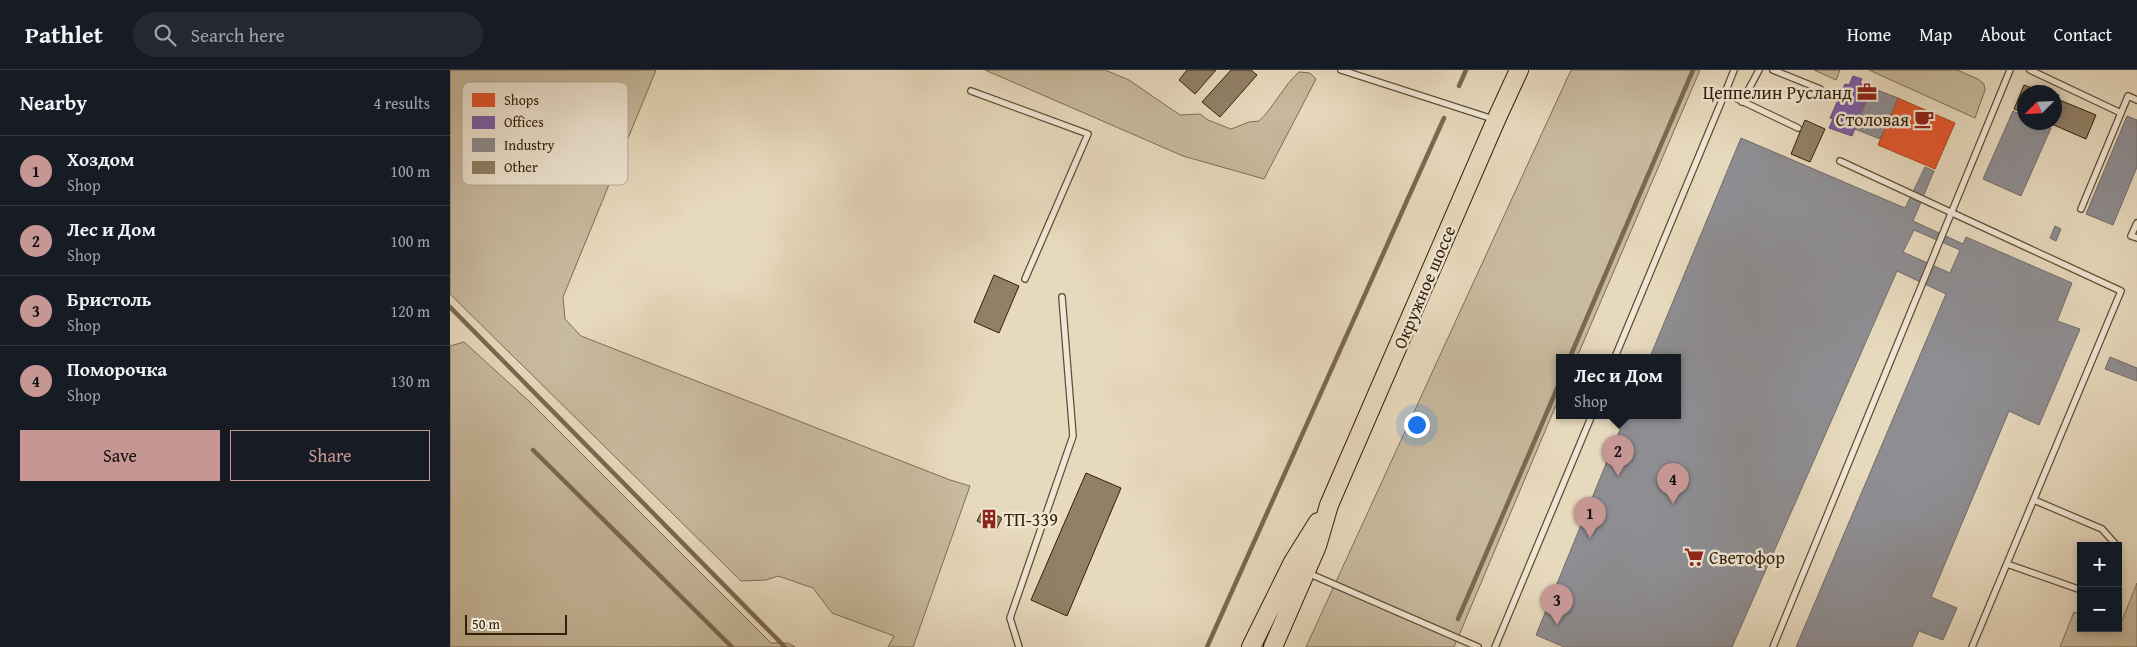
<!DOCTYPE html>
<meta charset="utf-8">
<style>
:root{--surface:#171b24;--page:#242831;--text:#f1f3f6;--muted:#9ea1a6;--line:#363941;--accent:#c59692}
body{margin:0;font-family:"Gentium Book Plus",serif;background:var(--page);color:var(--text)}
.controls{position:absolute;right:15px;bottom:15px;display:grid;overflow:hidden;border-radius:0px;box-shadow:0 2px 8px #0003}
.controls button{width:45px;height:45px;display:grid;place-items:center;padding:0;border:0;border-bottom:1px solid var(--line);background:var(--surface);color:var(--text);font:25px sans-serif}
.compass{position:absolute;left:1567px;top:15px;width:45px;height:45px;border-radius:50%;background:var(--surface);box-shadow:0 2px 8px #0003;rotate:246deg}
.scale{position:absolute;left:15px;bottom:12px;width:102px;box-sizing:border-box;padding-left:5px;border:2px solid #332007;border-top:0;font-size:14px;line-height:18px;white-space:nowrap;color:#332007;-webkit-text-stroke:4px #efe6d4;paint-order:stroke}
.you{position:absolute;left:966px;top:354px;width:18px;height:18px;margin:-12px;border:4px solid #fff;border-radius:50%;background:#1a73e8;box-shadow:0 0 0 8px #1a73e833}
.badge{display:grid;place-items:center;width:32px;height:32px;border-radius:50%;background:var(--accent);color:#111;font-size:16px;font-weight:700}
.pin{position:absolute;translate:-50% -41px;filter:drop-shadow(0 1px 2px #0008)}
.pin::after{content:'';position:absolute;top:26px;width:18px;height:15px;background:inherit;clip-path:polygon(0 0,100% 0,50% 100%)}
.popup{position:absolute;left:1106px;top:284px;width:125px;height:65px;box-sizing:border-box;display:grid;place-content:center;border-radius:0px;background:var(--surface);filter:drop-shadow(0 1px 4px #0005);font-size:16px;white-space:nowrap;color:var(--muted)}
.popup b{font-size:19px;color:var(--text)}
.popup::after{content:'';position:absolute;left:50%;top:100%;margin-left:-10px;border:10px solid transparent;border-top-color:var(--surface)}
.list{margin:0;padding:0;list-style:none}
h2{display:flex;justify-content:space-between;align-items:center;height:65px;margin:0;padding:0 20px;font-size:21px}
h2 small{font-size:16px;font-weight:400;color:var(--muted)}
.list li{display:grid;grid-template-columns:32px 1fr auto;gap:15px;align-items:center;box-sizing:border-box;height:70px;padding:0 20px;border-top:1px solid var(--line)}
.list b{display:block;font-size:19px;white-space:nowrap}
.list p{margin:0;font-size:16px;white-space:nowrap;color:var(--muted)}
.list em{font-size:16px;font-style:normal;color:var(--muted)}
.actions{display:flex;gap:10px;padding:15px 20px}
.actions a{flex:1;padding:11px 0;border:1px solid var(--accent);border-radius:0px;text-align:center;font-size:18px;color:var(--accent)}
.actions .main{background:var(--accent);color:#111}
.icon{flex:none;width:28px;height:28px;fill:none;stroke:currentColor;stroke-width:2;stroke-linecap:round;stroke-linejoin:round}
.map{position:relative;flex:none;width:1687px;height:577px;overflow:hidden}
header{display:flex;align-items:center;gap:30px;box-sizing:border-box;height:70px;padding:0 25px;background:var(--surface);border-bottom:1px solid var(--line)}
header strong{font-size:24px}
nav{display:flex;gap:28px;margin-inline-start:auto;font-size:18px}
.search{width:350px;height:45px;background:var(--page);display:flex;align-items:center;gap:12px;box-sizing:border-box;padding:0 18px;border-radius:28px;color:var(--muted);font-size:19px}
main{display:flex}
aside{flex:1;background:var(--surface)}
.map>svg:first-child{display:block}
</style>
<header>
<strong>Pathlet</strong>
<div class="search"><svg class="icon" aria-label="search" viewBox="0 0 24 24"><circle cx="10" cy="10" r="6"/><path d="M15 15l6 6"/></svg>Search here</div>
<nav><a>Home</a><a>Map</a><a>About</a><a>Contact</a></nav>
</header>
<main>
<aside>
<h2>Nearby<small>4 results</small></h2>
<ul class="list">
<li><span class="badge">1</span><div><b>Хоздом</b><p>Shop</p></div><em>100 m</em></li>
<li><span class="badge">2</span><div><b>Лес и Дом</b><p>Shop</p></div><em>100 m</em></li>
<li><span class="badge">3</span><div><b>Бристоль</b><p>Shop</p></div><em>120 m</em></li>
<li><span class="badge">4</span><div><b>Поморочка</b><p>Shop</p></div><em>130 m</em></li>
</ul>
<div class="actions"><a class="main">Save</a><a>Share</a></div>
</aside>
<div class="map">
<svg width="1687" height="577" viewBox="0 0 1687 577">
<rect width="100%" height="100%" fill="#e7d9bd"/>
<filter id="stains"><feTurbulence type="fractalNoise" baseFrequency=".004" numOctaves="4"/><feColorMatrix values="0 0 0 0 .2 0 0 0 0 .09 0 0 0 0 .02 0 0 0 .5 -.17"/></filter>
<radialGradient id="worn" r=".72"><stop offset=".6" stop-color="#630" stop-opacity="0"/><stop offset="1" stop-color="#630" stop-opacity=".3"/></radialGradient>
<!-- green -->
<path fill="#c8ba9e" stroke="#7e6d52" d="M0,0H206L113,227L115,249L131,266L500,410L520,416L463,577H438L444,566L382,543L363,518L328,506L316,510L291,511L0,224Z
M535,0H655L679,10L730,45L750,44L758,50L781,59L799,52L809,51C825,36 833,16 849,2L860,3L866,9L814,109L733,86Z
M1121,0H1250L1127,287H1109V328L1004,577H856Z
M1364,0H1390L1386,10Z
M1419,0H1507L1528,9L1534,14L1535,20L1525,48Z
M14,272L81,333L321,573H338L345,577H0V276Z
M1687,513V577H1610L1624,542L1631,545V558H1669Z"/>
<!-- shops -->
<path fill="#e4572e" stroke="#af4622" d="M1448,28L1505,53L1485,99L1428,75Z"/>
<!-- offices -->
<path fill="#7b5ea7" stroke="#654b77" d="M1403,6L1412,9L1410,13L1422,18L1402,66L1379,58L1383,49L1380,48L1395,14L1399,15Z"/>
<!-- industry -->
<path fill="#8d8d92" stroke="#726c68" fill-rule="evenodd" d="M1422,18L1448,28L1430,69L1405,59Z
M1563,41L1574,46V52H1590L1601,58L1571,126L1533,109Z
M1677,46L1687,50V97L1663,155L1636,144Z
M1291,68L1455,138L1475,97L1484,101L1463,151L1513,174L1516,167L1622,213L1607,251L1630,259L1589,355L1559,341L1481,527L1507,538L1493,570L1469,561L1462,577H1346L1496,224L1447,201L1282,577H1114L1086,565L1176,345H1227V287H1200ZM1464,160L1510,180L1500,203L1453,182Z
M1605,156L1611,159L1606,171L1600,168Z
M1660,287L1687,298V311L1655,299Z"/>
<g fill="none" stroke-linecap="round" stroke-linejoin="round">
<!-- stream -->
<path stroke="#7a694f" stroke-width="4.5" d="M1009,16L1016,0
M0,237L335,577
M1120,287L1243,0
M83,380L282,577
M1008,549L1109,314
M757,577L994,48"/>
</g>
<!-- building -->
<path fill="#918066" stroke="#332007" d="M737,0H766L745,24L729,10Z
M781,0H801L807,5L770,47L752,32Z
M1574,15L1592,22H1574V43L1564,39Z
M1604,23L1609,25L1607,29L1646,45L1636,69L1597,52H1604Z
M1355,50L1375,59L1360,92L1341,84Z
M544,205L569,216L549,263L524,252Z
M636,403L671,418L617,546L581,530Z
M533,439L552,448L546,460L527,451Z"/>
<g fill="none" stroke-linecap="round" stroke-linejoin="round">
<defs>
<path id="lane" d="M891,0L1043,49
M1284,0L1275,23L1348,58
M1323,0L1370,19
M1580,0L1671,43L1631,139
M521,21L638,64L575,209
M1292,32L1309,0
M1671,43L1678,26L1687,30
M1390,91L1671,221L1522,577
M1687,153L1681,166L1687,168
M1165,287L1275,23
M1584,430L1652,459L1667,476
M1557,494L1631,520
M858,503L1028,577
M569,577L560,548L623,366L612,227
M1045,577L1142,345
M1323,577L1560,0"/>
<path id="primary" d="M801,577L843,492L868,452
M823,577L867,476L879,435L1046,50L1069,0"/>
</defs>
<!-- lane casing -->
<use href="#lane" stroke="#604e34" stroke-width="8"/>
<!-- primary casing -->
<use href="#primary" stroke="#332007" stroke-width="20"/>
<!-- lane -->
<use href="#lane" stroke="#efe6d4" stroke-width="5.5"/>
<!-- primary -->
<use href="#primary" stroke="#e7d9bd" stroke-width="18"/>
</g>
<!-- icons -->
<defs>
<symbol id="office-bare" viewBox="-9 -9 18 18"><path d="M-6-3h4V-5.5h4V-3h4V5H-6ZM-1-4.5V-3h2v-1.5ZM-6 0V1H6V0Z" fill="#8f2418" stroke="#efe6d4" stroke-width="2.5" paint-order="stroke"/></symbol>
<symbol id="cafe-bare" viewBox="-9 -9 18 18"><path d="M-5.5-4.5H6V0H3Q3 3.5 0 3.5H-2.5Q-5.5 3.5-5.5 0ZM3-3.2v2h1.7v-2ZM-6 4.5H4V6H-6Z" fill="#8f2418" stroke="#efe6d4" stroke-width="2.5" paint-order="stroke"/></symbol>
<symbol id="building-bare" viewBox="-9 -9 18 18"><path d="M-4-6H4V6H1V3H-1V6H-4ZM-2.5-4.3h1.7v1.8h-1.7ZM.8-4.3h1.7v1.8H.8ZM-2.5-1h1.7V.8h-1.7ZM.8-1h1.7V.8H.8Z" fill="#8f2418" stroke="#efe6d4" stroke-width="2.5" paint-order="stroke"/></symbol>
<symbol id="supermarket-bare" viewBox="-9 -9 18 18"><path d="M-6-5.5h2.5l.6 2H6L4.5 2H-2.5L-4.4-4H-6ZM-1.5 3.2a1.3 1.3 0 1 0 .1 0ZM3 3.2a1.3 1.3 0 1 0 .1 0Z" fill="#8f2418" stroke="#efe6d4" stroke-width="2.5" paint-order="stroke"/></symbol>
</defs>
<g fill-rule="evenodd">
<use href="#office-bare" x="1403" y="8" width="28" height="28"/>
<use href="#cafe-bare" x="1460" y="35" width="28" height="28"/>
<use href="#building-bare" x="525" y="435" width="28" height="28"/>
<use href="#supermarket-bare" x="1230" y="473" width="28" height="28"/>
</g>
<g text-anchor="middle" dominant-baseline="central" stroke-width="5" stroke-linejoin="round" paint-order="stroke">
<!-- poi labels -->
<g font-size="18" fill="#332007" stroke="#efe6d4" text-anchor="end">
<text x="1402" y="22">Цеппелин Русланд</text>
<text x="1459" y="49">Столовая</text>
<text x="554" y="449" text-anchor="start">ТП-339</text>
<text x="1259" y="487" text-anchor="start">Светофор</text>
</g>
<!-- street labels -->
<g font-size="18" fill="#332007" stroke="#efe6d4">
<text transform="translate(974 217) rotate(-67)">Окружное шоссе</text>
</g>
</g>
<!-- legend -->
<rect x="12" y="12" width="166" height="103" rx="8" fill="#efe6d4" stroke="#b7ab96" stroke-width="1"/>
<rect x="22" y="23" width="23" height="14" fill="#e4572e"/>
<rect x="22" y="46" width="23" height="13" fill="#7b5ea7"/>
<rect x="22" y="68" width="23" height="14" fill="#8d8d92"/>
<rect x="22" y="91" width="23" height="13" fill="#918066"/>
<g font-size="14" fill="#332007">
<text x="54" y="35">Shops</text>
<text x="54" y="57">Offices</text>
<text x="54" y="80">Industry</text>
<text x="54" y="102">Other</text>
</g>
<rect width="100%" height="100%" filter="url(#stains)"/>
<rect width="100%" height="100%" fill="url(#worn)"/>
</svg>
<div class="controls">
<button>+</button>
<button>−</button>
</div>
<svg class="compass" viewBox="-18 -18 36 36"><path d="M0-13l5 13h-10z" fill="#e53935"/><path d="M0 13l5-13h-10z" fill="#9ea1a6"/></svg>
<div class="scale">50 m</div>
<div class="you"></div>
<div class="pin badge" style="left:1140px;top:468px">1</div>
<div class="pin badge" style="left:1168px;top:406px">2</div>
<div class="popup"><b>Лес и Дом</b>Shop</div>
<div class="pin badge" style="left:1107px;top:555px">3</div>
<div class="pin badge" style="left:1223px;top:434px">4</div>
</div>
</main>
